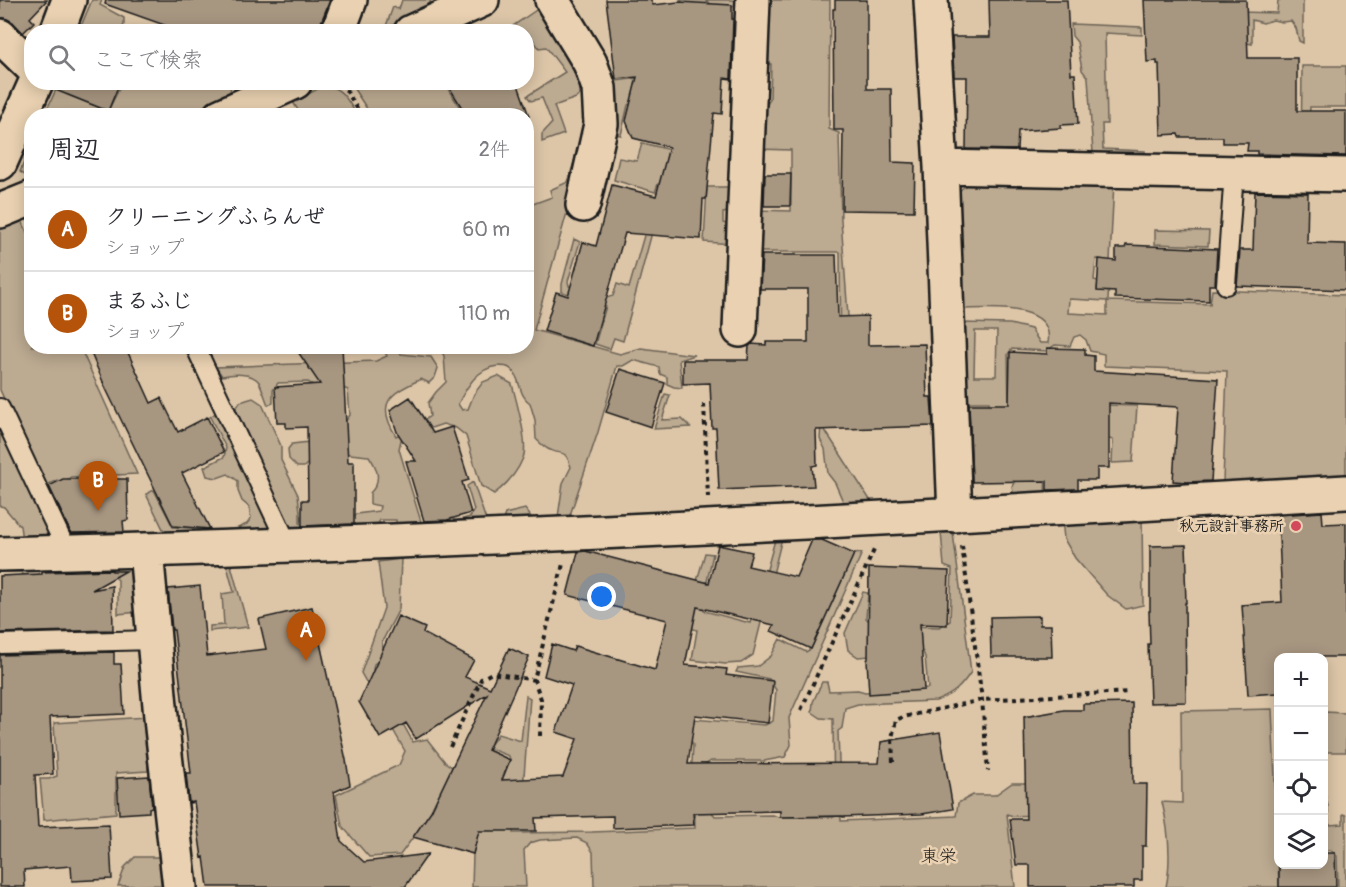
<!DOCTYPE html>
<html lang="ja">
<meta charset="utf-8">
<style>
:root{--surface:#fff;--page:#f2f2f3;--text:#2b2b33;--muted:#7c7c81;--line:#e1e1e2;--accent:#b45309}
body{margin:0;font-family:Pangolin,"Klee One",sans-serif;background:var(--page);color:var(--text)}
.controls{position:absolute;right:18px;bottom:18px;display:grid;overflow:hidden;border-radius:12px;box-shadow:0 3px 15px #0003}
.controls button{width:54px;height:54px;display:grid;place-items:center;padding:0;border:0;border-bottom:2px solid var(--line);background:var(--surface);color:var(--text);font:30px sans-serif}
.you{position:absolute;left:602px;top:597px;width:21px;height:21px;margin:-15px;border:4px solid #fff;border-radius:50%;background:#1a73e8;box-shadow:0 0 0 9px #1a73e833}
.badge{display:grid;place-items:center;width:39px;height:39px;border-radius:50%;background:var(--accent);color:#fff;font-size:20px;font-weight:700}
.pin{position:absolute;translate:-50% -50px;filter:drop-shadow(0 2px 3px #0008)}
.pin::after{content:'';position:absolute;top:32px;width:21px;height:18px;background:inherit;clip-path:polygon(0 0,100% 0,50% 100%)}
.list{margin:0;padding:0;list-style:none}
h2{display:flex;justify-content:space-between;align-items:center;height:78px;margin:0;padding:0 24px;font-size:26px}
h2 small{font-size:20px;font-weight:400;color:var(--muted)}
.list li{display:grid;grid-template-columns:39px 1fr auto;gap:18px;align-items:center;box-sizing:border-box;height:84px;padding:0 24px;border-top:2px solid var(--line)}
.list b{display:block;font-size:22px;white-space:nowrap}
.list p{margin:0;font-size:20px;white-space:nowrap;color:var(--muted)}
.list em{font-size:20px;font-style:normal;color:var(--muted)}
.icon{flex:none;width:33px;height:33px;fill:none;stroke:currentColor;stroke-width:2;stroke-linecap:round;stroke-linejoin:round}
.map{position:relative;flex:none;width:1346px;height:887px;overflow:hidden}
.search{position:absolute;background:var(--surface);box-shadow:0 3px 15px #0003;left:24px;top:24px;width:510px;height:66px;display:flex;align-items:center;gap:15px;box-sizing:border-box;padding:0 21px;border-radius:24px;color:var(--muted);font-size:22px}
.panel{position:absolute;background:var(--surface);box-shadow:0 3px 15px #0003;left:24px;top:108px;width:510px;height:246px;border-radius:24px}
.map>svg:first-child{display:block}
</style>
<div class="map">
<svg width="1346" height="887" viewBox="0 0 1346 887">
<rect width="100%" height="100%" fill="#ddc6a8"/>
<filter id="ink" filterUnits="userSpaceOnUse"><feTurbulence type="fractalNoise" baseFrequency=".0167" numOctaves="2"/><feDisplacementMap in="SourceGraphic" scale="12" xChannelSelector="R" yChannelSelector="G"/><feConvolveMatrix kernelMatrix="1 2 1 2 8 2 1 2 1" color-interpolation-filters="sRGB"/></filter>
<g filter="url(#ink)">
<!-- green -->
<path fill="#bcaa91" stroke="#6c6356" stroke-width="1.5" fill-rule="evenodd" d="M92,0H102L100,5L124,18V25L120,31H79Z
M402,0H431L426,12L391,26H386L393,7L399,9Z
M680,0H741C728,14 720,10 706,1L707,3L695,34L704,37L665,185L658,184L655,192L614,180L619,158L637,161L642,143L671,150L682,111L667,108L665,101L647,97L641,100L640,105L632,103L628,105L621,135L611,133L612,101L608,82L693,71L685,5ZM680,81L689,83L684,101L676,99Z
M764,0H830L829,129L839,133L841,220L850,343L841,385L840,252H753L755,210L791,211V150L757,149L758,126L770,98L771,64H767L762,62Z
M1278,0H1303V43L1299,41L1296,28L1291,21L1282,22L1273,20L1263,23L1252,20V44L1242,42L1204,11L1277,13Z
M542,6L579,75L580,95L576,98L554,106L564,134L542,142V134L552,123L542,98L531,101L527,96L565,72L546,47L539,48L529,34L527,35L526,32L517,31L513,26Z
M1071,24L1142,27V35L1105,33L1107,124H1102L1103,149L1145,151V157H1098L1093,153L1088,78L1082,70L1077,42L1072,36Z
M1302,66H1346V107H1310L1308,161H1301Z
M59,83L68,95L108,111L120,87L109,83H231L230,94L185,115L44,116Z
M350,83H444L465,115H371Z
M325,85C344,89 347,100 357,115H301L293,102Z
M31,145V179L20,172Z
M577,152H584L534,330L620,354L641,348L694,355L679,360L682,388L674,387L667,384V377L660,374L659,367L633,360L623,366H617L598,432L568,521L501,525L505,514L525,509L532,518L558,517L563,483L571,467C564,446 562,457 548,449C544,447 539,442 536,439L535,420L530,403C518,395 521,379 512,370C508,366 504,366 498,366C477,368 467,387 458,404L462,410L468,409L474,394L483,382L498,376L512,384C516,400 529,444 523,458C517,473 506,485 494,494L481,486L466,436L456,428L443,424L416,433L401,440L399,449L422,525L431,528L470,517L474,510L467,486L473,482L487,523L397,533L396,520H379V533L290,532L235,410L240,402L253,398L262,404L281,446V460L298,495L300,512V523L307,529L343,528L356,514L379,511L380,506L370,504V493C382,481 378,469 369,456C348,454 319,448 304,467H297L289,459L288,449L292,444L309,442L342,426L350,415L348,390L339,386L317,387L308,382L278,383L273,390V403L268,405C265,398 262,387 259,382C252,372 232,374 222,376L216,367L376,361L387,356L382,347H399L401,354L431,357L438,368L435,377L429,383L421,379C390,394 375,402 396,436L412,429L430,416L428,403L436,392L446,382L444,356L439,347L526,346L527,206L552,197L550,190L568,182Z
M971,181L1114,182L1108,301L1210,304L1212,290L1346,295V478L1223,482L1227,371L1104,366V354L1090,351L1086,340L1080,335L1074,337L1070,346L1055,345L1046,351L1012,349L1008,354L1009,412H990L989,402H962L961,323L1010,324L1031,329L1040,343H1048C1055,301 986,309 961,309L958,192ZM1096,259L1106,260L1097,290L1098,281L1094,280ZM1069,299L1107,301V315L1068,313ZM975,331H997L996,376H974Z
M707,187H736L735,211L723,213V223L735,227L734,244L704,242Z
M655,197L661,199L623,341L614,338L610,349L595,344L606,306L602,310L591,300L562,292V284L574,239L580,242L568,281L569,286L606,298L613,296L617,284L629,288Z
M20,216L31,241L32,346L80,347L137,474L71,477L67,480L66,501L57,480L45,486L0,390V225Z
M1155,230L1209,231L1208,246L1155,244Z
M665,394L670,395L662,420L682,419L690,427L654,429Z
M1105,405L1137,406L1133,462L1112,463L1113,440L1106,438Z
M217,412L272,524L268,533L240,534L238,528L247,524L251,518L249,507L242,501L238,491V481L228,474L217,478L207,476L204,467L224,457L226,448L210,417Z
M821,424L874,506H845L835,483L828,474L825,449L820,439Z
M1047,429L1045,499H1014L1012,486Z
M0,431L49,532L46,538L22,540L20,526L4,507L0,506Z
M154,490L173,527L209,529V534H168L163,529L146,494Z
M1142,514L1143,605L1126,609L1107,595L1075,558L1064,539L1062,519Z
M941,532L953,533L971,672C961,687 954,694 936,701L858,704L845,708L842,728L838,731L841,821L956,816L958,803L973,795H995L1012,783H1068L1057,814L1013,816L1007,814L1015,887H594L593,852L587,843L577,838L540,840L530,843L524,850L526,887H472L473,854L479,830L420,828L400,855L369,857L342,826L336,795L399,765L405,751L361,673L384,608L378,562L401,559L399,609L382,642L383,649L388,654L374,664L373,670L413,742L427,739L445,762L456,770L499,786L510,760L509,756L488,748L498,734L521,741L526,696L530,698L522,802L515,804L513,833L592,832L695,828L694,789L691,780L693,745L681,718L765,725L773,721L776,690L769,679L736,672L738,668L758,666L771,656L780,639L806,652L811,649L854,554L862,553L789,718L791,745L785,757L764,761H711L705,765L708,808L715,816L773,815L778,817H834L833,719L821,718L812,712L813,702L822,682H827L829,691L858,690L865,692L928,688L925,657L923,652L858,657L848,650L845,633L863,592L868,593L866,618L873,625L939,627L950,621L952,569L944,566Z
M776,536L782,538L753,655L741,663L725,664L692,660L697,630L684,626L705,553L713,554L702,604L704,611L750,623L766,573Z
M229,558L248,627L210,631V626L224,625L222,594L234,592L225,559Z
M123,563L136,568L139,612L118,614V580L109,572L84,574L82,568L39,569V631L25,577L21,572H0V568Z
M1272,709L1276,802H1278V827H1277L1279,887H1166C1172,858 1169,831 1162,802L1182,803L1181,711Z
M1324,712L1346,713V752H1324Z
M146,717L148,771L116,773V813L44,820L40,779H49L57,776L54,723Z
M1324,791L1328,806L1329,825L1343,824V814L1346,815V887H1338L1337,856L1331,850H1324Z
M135,857H159L163,885L118,886L125,867Z"/>
<!-- building -->
<path fill="#a79680" stroke="#1c1c1c" stroke-width="1.5" d="M0,0H47L30,18L34,22L23,33L13,22L5,18H0Z
M106,0H330L320,25V32H169L170,27L105,4Z
M606,0H651L653,5L679,2L732,5V19H733L731,79L724,78L722,114L714,113L706,199H703L701,239L625,233L593,346L544,331L556,292L568,296L583,242L596,246L612,185L656,196L669,147L633,138L626,121L637,77L616,79Z
M835,0H867V89H891L892,162L915,163L914,211L842,210L843,130H834L833,9H835Z
M989,0H1067L1071,74H1075L1078,124L1061,125V128L1018,131L1017,150L966,149L967,77H954L952,37H990Z
M1144,0H1246L1248,58H1297V111H1346V156L1257,154V151H1247L1248,143H1223V137H1179L1178,134L1161,135L1159,64H1157V61L1147,62Z
M54,82H120L108,111L53,89Z
M446,82H517L529,116H467Z
M765,174H791L790,206H764Z
M1255,192L1308,193L1307,243L1346,244V290L1237,286L1240,250H1253Z
M1126,245L1217,249L1215,285H1209V301L1115,298V292L1097,291L1099,259L1116,261V248H1125Z
M762,255H836L838,317L868,316V345L925,344L927,397H931L933,426L816,430L817,465L812,466L814,486L719,490L716,428H712L710,383L683,384V360H748L749,346L751,344L766,345V342H808V289H760Z
M88,346H125L151,403L161,398L178,432L207,417L224,452L182,473L210,529L173,526L106,389Z
M294,346H342L348,462H354V524L302,526V500H308L307,427L286,428V423H277L275,387L320,384Z
M1047,348L1085,349V355L1094,356V371L1218,379L1211,481L1187,482L1173,481L1178,407L1109,403V468H1097V480H1078V489L1047,490V481L972,482L969,404H1009L1010,352L1047,354Z
M620,369L665,383L651,427L606,412Z
M410,397L433,433L452,427L469,480L462,482L471,513L447,520L424,521L406,461H416L397,432L390,410Z
M63,479H127L128,520L123,521L124,532L71,533L49,486Z
M1322,512L1323,524L1346,523V657H1278V693L1248,695L1242,605L1282,602L1278,515Z
M812,540H822L854,554L811,649L771,631L774,625L697,607L685,665L727,669L726,675L773,681L768,723L695,715L688,764L879,763L881,742L940,732L953,809L922,814L843,817V816L780,817V811L693,813L694,825L613,828V816L535,818L536,831H479L473,854L413,837L431,811L487,694L416,739L406,723L380,738L359,702L398,616L425,628L423,633L474,660L465,677L490,688L509,648L529,657L488,750L510,760L502,780L563,777L577,739L556,732L572,685L544,676L552,644L573,651L575,646L655,670L667,620L567,595L578,552L585,551L709,583L718,545L752,552L748,566L796,577Z
M1186,545L1187,571H1185L1186,603H1185L1186,702L1150,703L1148,644H1150L1149,611H1150V546Z
M869,568L949,571L947,625L920,624L924,690L869,694L867,660L868,659Z
M112,570V571H126L92,590L112,586L113,630L0,633V576L42,574V572Z
M200,586L207,656L266,649L259,619L312,607L346,760L350,785L334,792L341,841L364,862L428,854L405,887H208L204,857L202,858L194,802L189,803L186,773H191L174,630H172L168,589Z
M1040,616V625H1051L1052,657H991L990,617Z
M114,652V664H121L124,714L50,717L53,774L35,775L38,827L109,824L112,879L72,881L71,866L24,870L25,887H0V655Z
M1132,703L1133,784H1147L1146,846H1142V880H1134V887H1030V865H1016L1010,819H1026L1024,717L1064,710H1083V704Z
M149,776L152,807L149,808V812L119,814L117,778Z
M1323,853H1335L1336,887H1279V864H1323Z"/>
<g fill="none" stroke-linecap="round" stroke-linejoin="round">
<defs>
<path id="lane" d="M1226,285L1234,172
M195,346L288,545
M0,408L68,553
M0,644L154,640"/>
<path id="street" d="M552,0L590,63L599,88L601,124L583,205
M931,0L941,167L955,515
M57,32L69,0
M338,32L350,0
M411,32L482,0
M0,36L32,67
M220,116L295,82
M0,163L36,82
M941,167L1346,175
M0,211L32,198
M740,330L753,0
M146,550L162,728L180,887
M0,554C449,543 898,518 1346,492"/>
</defs>
<!-- lane casing -->
<use href="#lane" stroke="#1c1c1c" stroke-width="22"/>
<!-- street casing -->
<use href="#street" stroke="#1c1c1c" stroke-width="38"/>
<!-- path -->
<path stroke="#1c1c1c" stroke-width="4" stroke-dasharray="4.5 4.5" stroke-linecap="butt" d="M341,82L362,116
M704,404L708,497
M962,546L982,700L988,771
M801,710L874,550
M540,736L541,699L534,680L563,564
M450,747L481,679L492,673L534,680
M893,762L892,738L896,720L903,717L982,700L1128,692"/>
<!-- lane -->
<use href="#lane" stroke="#e9d1b1" stroke-width="18"/>
<!-- street -->
<use href="#street" stroke="#e9d1b1" stroke-width="33"/>
</g>
</g>
<!-- markers -->
<circle fill="#d1495b" stroke="#e9d1b1" stroke-width="2" cx="1296" cy="526" r="6"/>
<g text-anchor="middle" dominant-baseline="central" stroke-width="5" stroke-linejoin="round" paint-order="stroke">
<!-- poi labels -->
<g font-size="15" font-weight="bold" fill="#1c1c1c" stroke="#e9d1b1" text-anchor="end">
<text x="1284" y="526">秋元設計事務所</text>
</g>
<!-- quarter labels -->
<g font-size="18" fill="#1c1c1c" stroke="#e9d1b1">
<text x="939" y="856">東栄</text>
</g>
</g>
</svg>
<div class="controls">
<button>+</button>
<button>−</button>
<button><svg class="icon" aria-label="locate" viewBox="0 0 24 24"><circle cx="12" cy="12" r="6"/><path d="M12 2v4M12 18v4M2 12h4M18 12h4"/></svg></button>
<button><svg class="icon" aria-label="layers" viewBox="0 0 24 24"><path d="M12 4l9 5-9 5-9-5zM3 14l9 5 9-5"/></svg></button>
</div>
<div class="you"></div>
<div class="pin badge" style="left:306px;top:661px">A</div>
<div class="pin badge" style="left:98px;top:511px">B</div>
<div class="search"><svg class="icon" aria-label="search" viewBox="0 0 24 24"><circle cx="10" cy="10" r="6"/><path d="M15 15l6 6"/></svg>ここで検索</div>
<section class="panel">
<h2>周辺<small>2件</small></h2>
<ul class="list">
<li><span class="badge">A</span><div><b>クリーニングふらんぜ</b><p>ショップ</p></div><em>60 m</em></li>
<li><span class="badge">B</span><div><b>まるふじ</b><p>ショップ</p></div><em>110 m</em></li>
</ul>
</section>
</div>
